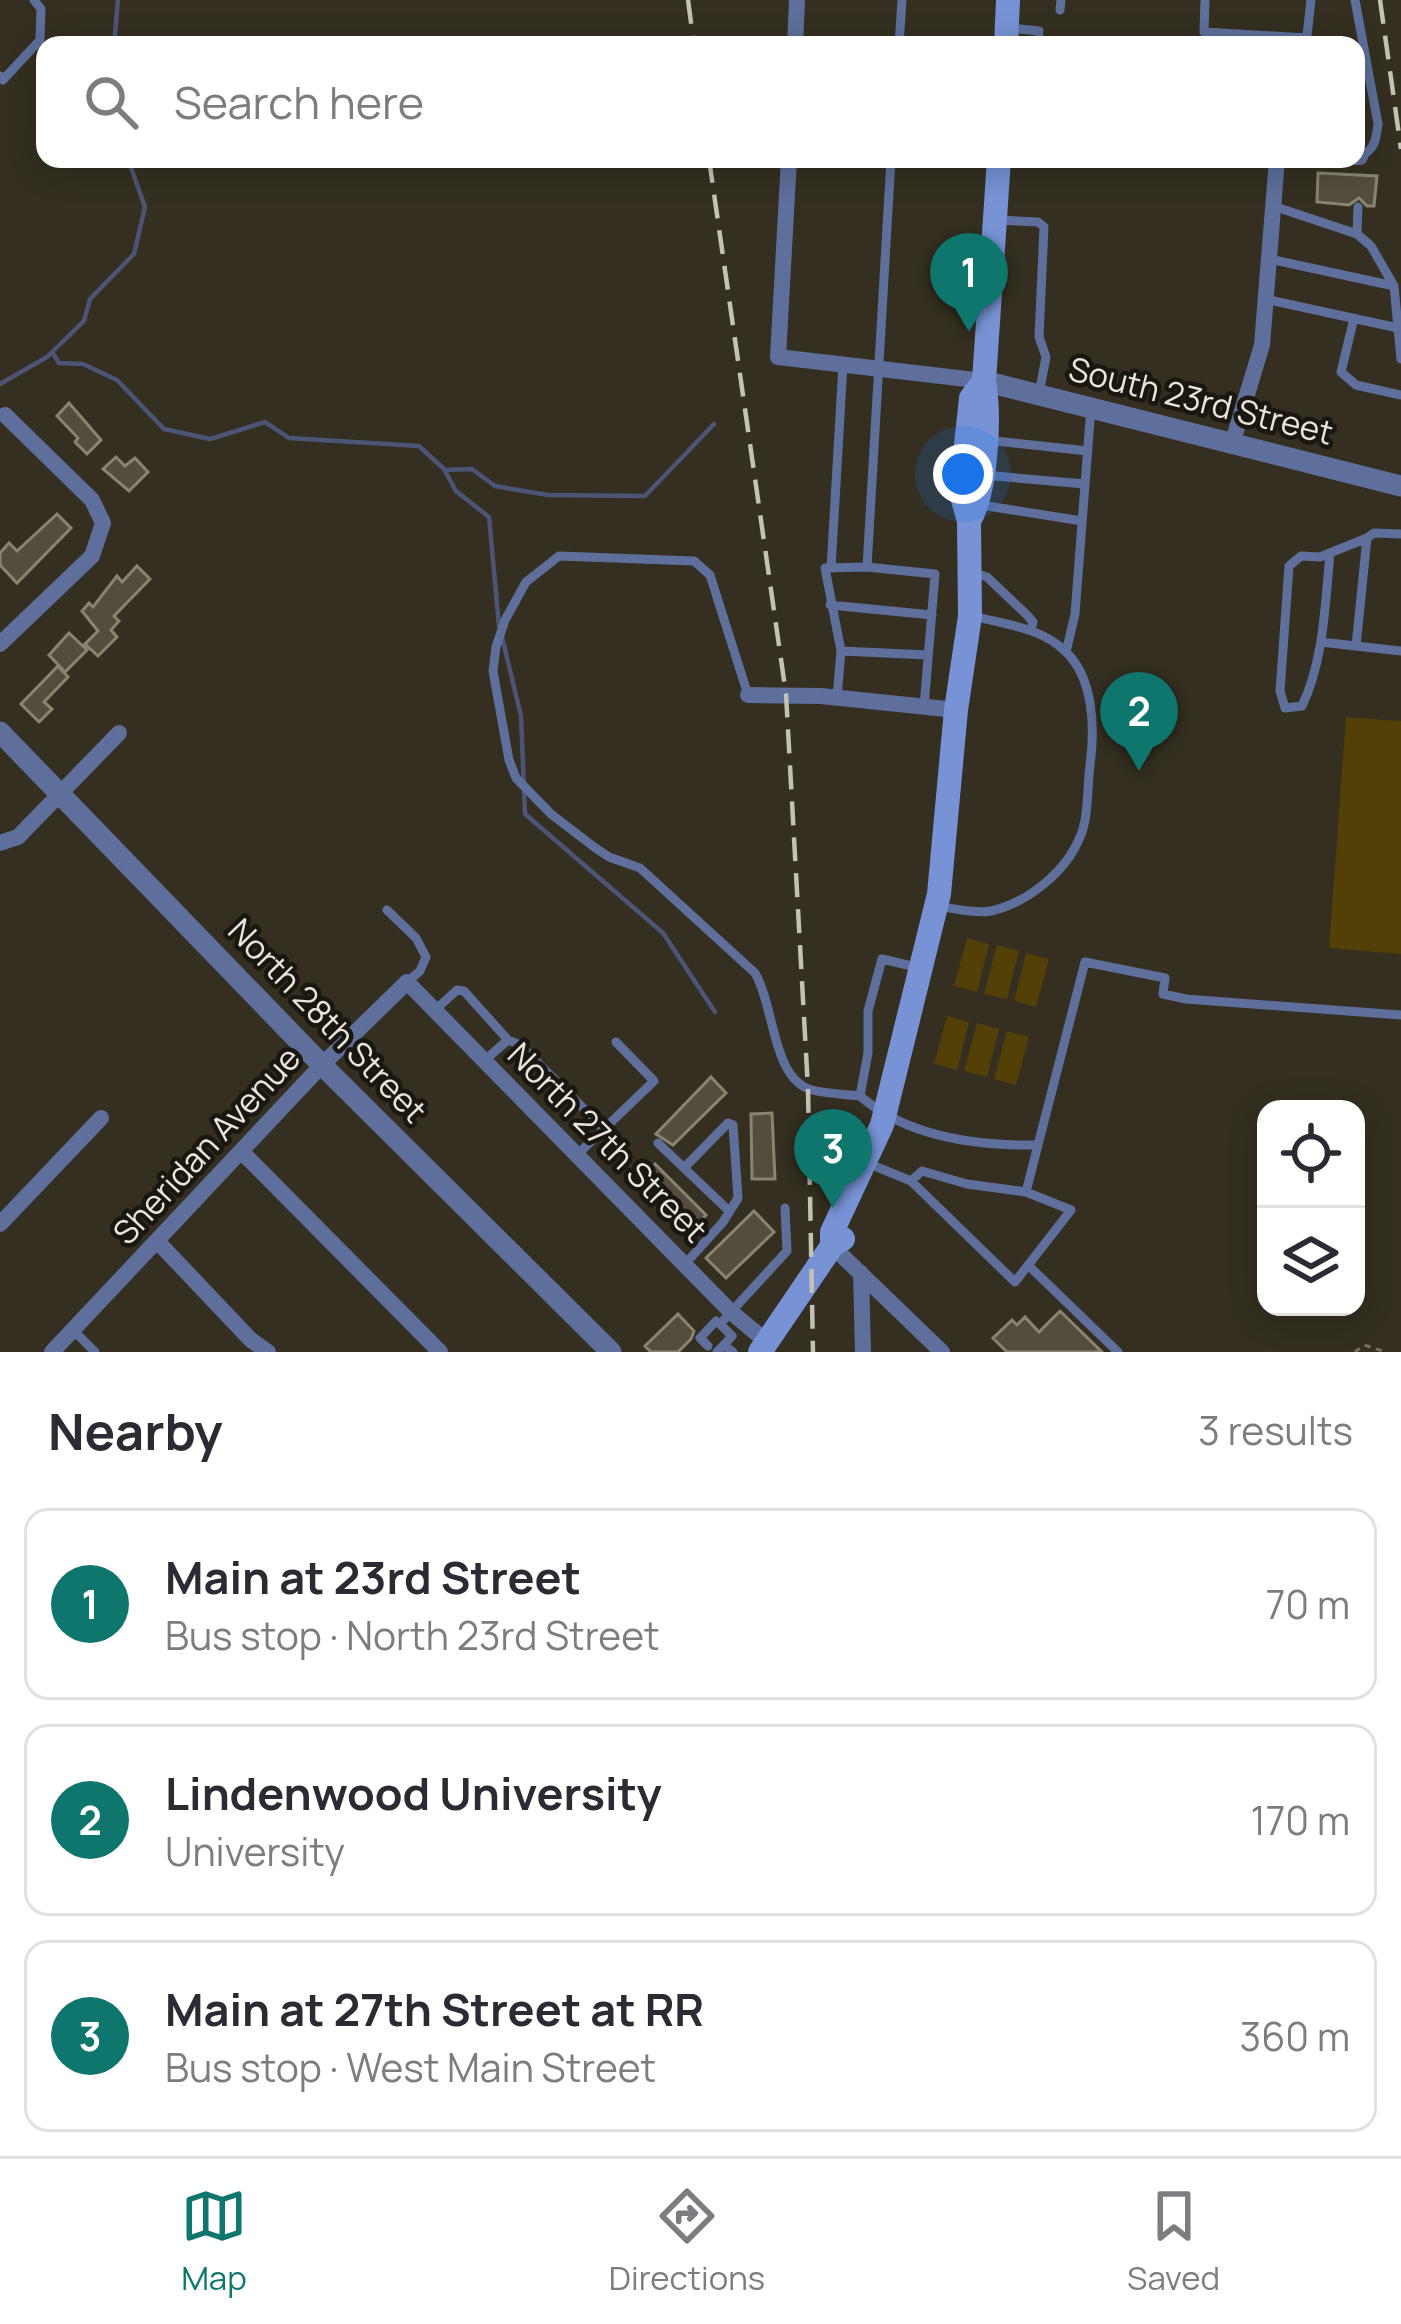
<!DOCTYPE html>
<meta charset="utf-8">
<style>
:root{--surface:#fff;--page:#f2f2f3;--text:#2b2b33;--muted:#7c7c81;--line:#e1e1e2;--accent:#0f766e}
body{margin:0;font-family:Manrope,sans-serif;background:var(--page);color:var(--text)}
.controls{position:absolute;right:36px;bottom:36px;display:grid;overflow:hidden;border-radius:24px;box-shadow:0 6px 30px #0003}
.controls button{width:108px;height:108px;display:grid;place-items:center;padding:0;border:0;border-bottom:3px solid var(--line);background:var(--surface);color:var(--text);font:60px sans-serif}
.you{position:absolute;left:963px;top:474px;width:42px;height:42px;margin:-30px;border:9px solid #fff;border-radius:50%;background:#1a73e8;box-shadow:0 0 0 18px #1a73e833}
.badge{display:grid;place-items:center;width:78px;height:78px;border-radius:50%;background:var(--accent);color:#fff;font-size:39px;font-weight:700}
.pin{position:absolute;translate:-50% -99px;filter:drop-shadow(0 3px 6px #0008)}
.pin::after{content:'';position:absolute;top:63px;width:42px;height:36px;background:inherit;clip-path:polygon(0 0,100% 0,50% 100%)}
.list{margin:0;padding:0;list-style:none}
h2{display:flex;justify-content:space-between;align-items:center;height:156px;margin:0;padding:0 48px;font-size:51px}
h2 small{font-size:39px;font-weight:400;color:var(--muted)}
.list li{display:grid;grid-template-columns:78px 1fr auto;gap:36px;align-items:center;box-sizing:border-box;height:192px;margin:0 24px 24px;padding:0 24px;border:3px solid var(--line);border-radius:24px}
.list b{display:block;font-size:45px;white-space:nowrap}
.list p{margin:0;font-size:39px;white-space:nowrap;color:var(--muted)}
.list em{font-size:39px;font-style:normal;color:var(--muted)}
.icon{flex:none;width:66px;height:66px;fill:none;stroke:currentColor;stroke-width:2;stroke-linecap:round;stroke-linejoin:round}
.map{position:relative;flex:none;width:1401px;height:1352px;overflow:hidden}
.search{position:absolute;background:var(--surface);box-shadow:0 6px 30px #0003;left:36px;right:36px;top:36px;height:132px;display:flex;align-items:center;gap:30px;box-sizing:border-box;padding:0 42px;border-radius:24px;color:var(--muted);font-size:45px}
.sheet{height:804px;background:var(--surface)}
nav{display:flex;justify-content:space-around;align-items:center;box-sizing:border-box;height:168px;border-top:3px solid var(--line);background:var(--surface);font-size:33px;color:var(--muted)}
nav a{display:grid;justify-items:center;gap:6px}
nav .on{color:var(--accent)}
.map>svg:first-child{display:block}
</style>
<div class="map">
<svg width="1401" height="1352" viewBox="0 0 1401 1352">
<rect width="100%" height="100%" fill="#342f20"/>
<!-- green -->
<path fill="#534006" d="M1346,717L1401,721V954L1329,948Z
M967,938L989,944L977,992L954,986Z
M997,945L1019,951L1007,999L984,994Z
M1026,953L1049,959L1036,1007L1014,1001Z
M947,1016L969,1022L957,1070L934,1064Z
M977,1023L999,1029L987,1077L964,1071Z
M1007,1031L1029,1037L1016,1085L994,1079Z"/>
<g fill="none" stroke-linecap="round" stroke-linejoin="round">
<!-- stream -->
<path stroke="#4c5575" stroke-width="4.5" d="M114,45L118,0
M52,352L59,363L83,364L117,380L164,429L210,439L265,422L289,438L419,446L445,470L472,469L495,486L548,495L645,496L714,424
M0,384L47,357L84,321L90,299L134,254L145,207L128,159
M445,471L456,491L489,517L499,626
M502,637L521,716L525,814L663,933L715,1012"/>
</g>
<!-- building -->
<path fill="#544d3e" stroke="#898372" stroke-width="3" d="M1318,173L1377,176L1374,206H1367L1359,198L1349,205L1317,202Z
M69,403L101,440L87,454L75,442L78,438L57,416Z
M116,457L125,466L135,458L148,472L129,491L103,469Z
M57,514L71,528L17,583L0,565V553L9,543L17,551Z
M137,566L150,579L114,616L119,621L111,630L117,637L98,656L85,644L98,631L82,611L89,603L93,607L117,576L122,582Z
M69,633L87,650L65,672L49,655Z
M58,666L68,677L44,702L52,709L39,722L21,704Z
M711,1077L726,1093L673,1145L656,1134Z
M772,1113L775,1179H752L751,1114Z
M655,1164L706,1215L691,1231L639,1180Z
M754,1211L774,1232L726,1278L706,1258Z
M1060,1311L1102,1352H1007L993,1338L1012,1320L1017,1325L1025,1317L1039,1332Z
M678,1314L694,1331L691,1339L678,1352H651L645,1346Z"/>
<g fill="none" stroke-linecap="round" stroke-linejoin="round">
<!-- path -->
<path stroke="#777265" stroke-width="3" stroke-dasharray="6 6" stroke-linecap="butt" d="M1355,1352L1364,1345L1386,1352"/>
<!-- service -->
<path stroke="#5d6f9a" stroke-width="9" d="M1205,0L1204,32L1307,38
M1355,0L1378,124C1376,140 1375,149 1360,157
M1060,10L1061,0
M1010,28L1039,31L1038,45
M899,45L902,0
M1306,45L1311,0
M0,76L3,80L40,40L41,9L34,0
M1273,206L1357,234L1371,246L1394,286
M998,220L1038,222L1044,227L1039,337L1046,357L1039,394
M1357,234L1358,207
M1269,259L1394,286L1401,359
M1265,299L1398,328
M1354,318L1341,372L1356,385L1401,395
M986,440L1088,451
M983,475L1085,484
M981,505L1082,521
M1401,534L1374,533L1367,538L1356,646L1401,651
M1330,554C1325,604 1324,660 1302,706L1285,708L1280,691L1289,566L1301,556L1320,557L1367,538
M867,567L935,574L924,707
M831,568L843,365
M974,573L987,577L1027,615L1033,622L1031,629
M830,605L932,615
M1321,642L1356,646
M841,651L928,655
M1066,652L1075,614L1091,407
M748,695L710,575L694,561L559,556L526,582L505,620L496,647L493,671L509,760L516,778L551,814L594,847L609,857L640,868L755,973C775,1007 772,1079 812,1090C827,1094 845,1094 860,1096
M837,697L841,651L825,568L867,567L891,159
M936,906C953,908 975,914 991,911C1027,903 1066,872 1080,837C1089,817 1087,787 1090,765C1095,729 1094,679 1066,652C1041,627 1006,625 973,616
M387,910L416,938L426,957L420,971L407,982
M920,968L882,959L868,1011V1053L860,1096C907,1137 977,1146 1038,1145L1085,962L1165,978L1163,994L1186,999L1401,1015
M435,1010L457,990L464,991L508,1040
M485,1060L508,1040L520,1045L604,1129
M658,1143L684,1168L728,1123L733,1125L738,1198L723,1222L686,1263
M579,1153L654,1081L616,1042
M877,1167L911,1181L1015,1282L1071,1210L1026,1192L967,1184L922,1171L911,1181
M684,1168L728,1210
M1026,1192L1038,1145
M1028,1265L1118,1352
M73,1330L95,1352
M724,1345L732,1336L720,1324L787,1251L785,1208
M708,1346L700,1338L716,1321L720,1324
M717,1352L724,1345L733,1352"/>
<!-- minor -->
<path stroke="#5d6f9a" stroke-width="16" d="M795,45L797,0
M1356,157H1360
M789,159L778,357L984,381
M1233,441L1262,345L1277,159
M0,644L92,556L103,523L92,500L5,415
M748,695L821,696L956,710
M0,843L18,837L119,733
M241,1151L440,1352
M0,1224L101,1118
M157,1241L251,1340L268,1352
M832,1246L942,1352
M861,1273L863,1352
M52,1352L322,1065L407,982L731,1312L767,1342"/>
<!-- tertiary -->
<path stroke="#5d6f9a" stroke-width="21" d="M984,381L1401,486
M0,732L322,1065L611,1352"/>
<!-- secondary -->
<path stroke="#7793d6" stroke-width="24" d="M1006,45L1008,0
M969,521C987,491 990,415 984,381L999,159
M832,1246V1232L882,1125L939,894L956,710L970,616L969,521L962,496L964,464L971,398L984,381
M760,1352L832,1246L843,1239"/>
<!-- rail -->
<path stroke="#c5c1b7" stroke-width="4.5" stroke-dasharray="24 12" stroke-linecap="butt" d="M688,0L694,45
M1380,0L1401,149
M709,159L786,694L808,1089L813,1352"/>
</g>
<g text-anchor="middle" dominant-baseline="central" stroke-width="9" stroke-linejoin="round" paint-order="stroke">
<!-- street labels -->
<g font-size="33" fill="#e9e5dc" stroke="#1a1711">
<text transform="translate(1201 400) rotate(14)">South 23rd Street</text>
<text transform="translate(328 1020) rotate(46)">North 28th Street</text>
<text transform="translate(608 1142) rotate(45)">North 27th Street</text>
<text transform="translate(206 1145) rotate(-47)">Sheridan Avenue</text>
</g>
</g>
</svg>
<div class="controls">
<button><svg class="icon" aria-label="locate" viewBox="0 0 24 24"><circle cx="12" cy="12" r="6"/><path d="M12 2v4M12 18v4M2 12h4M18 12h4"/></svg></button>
<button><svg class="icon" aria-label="layers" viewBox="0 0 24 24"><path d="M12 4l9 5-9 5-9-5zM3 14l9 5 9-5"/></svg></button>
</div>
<div class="you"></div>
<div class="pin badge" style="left:969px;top:332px">1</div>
<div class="pin badge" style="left:1139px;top:771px">2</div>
<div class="pin badge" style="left:833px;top:1208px">3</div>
<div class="search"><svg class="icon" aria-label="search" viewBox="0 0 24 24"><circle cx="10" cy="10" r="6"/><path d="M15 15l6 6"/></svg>Search here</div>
</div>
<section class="sheet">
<h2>Nearby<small>3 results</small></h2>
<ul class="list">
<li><span class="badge">1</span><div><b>Main at 23rd Street</b><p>Bus stop · North 23rd Street</p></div><em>70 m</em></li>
<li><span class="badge">2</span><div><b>Lindenwood University</b><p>University</p></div><em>170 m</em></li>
<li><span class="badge">3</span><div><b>Main at 27th Street at RR</b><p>Bus stop · West Main Street</p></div><em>360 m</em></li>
</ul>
</section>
<nav>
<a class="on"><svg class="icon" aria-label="map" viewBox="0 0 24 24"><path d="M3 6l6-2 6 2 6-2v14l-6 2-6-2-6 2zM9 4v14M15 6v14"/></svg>Map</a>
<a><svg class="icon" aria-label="directions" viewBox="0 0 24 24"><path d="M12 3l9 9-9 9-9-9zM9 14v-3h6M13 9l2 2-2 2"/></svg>Directions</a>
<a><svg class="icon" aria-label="saved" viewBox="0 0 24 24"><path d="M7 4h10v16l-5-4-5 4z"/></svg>Saved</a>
</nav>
